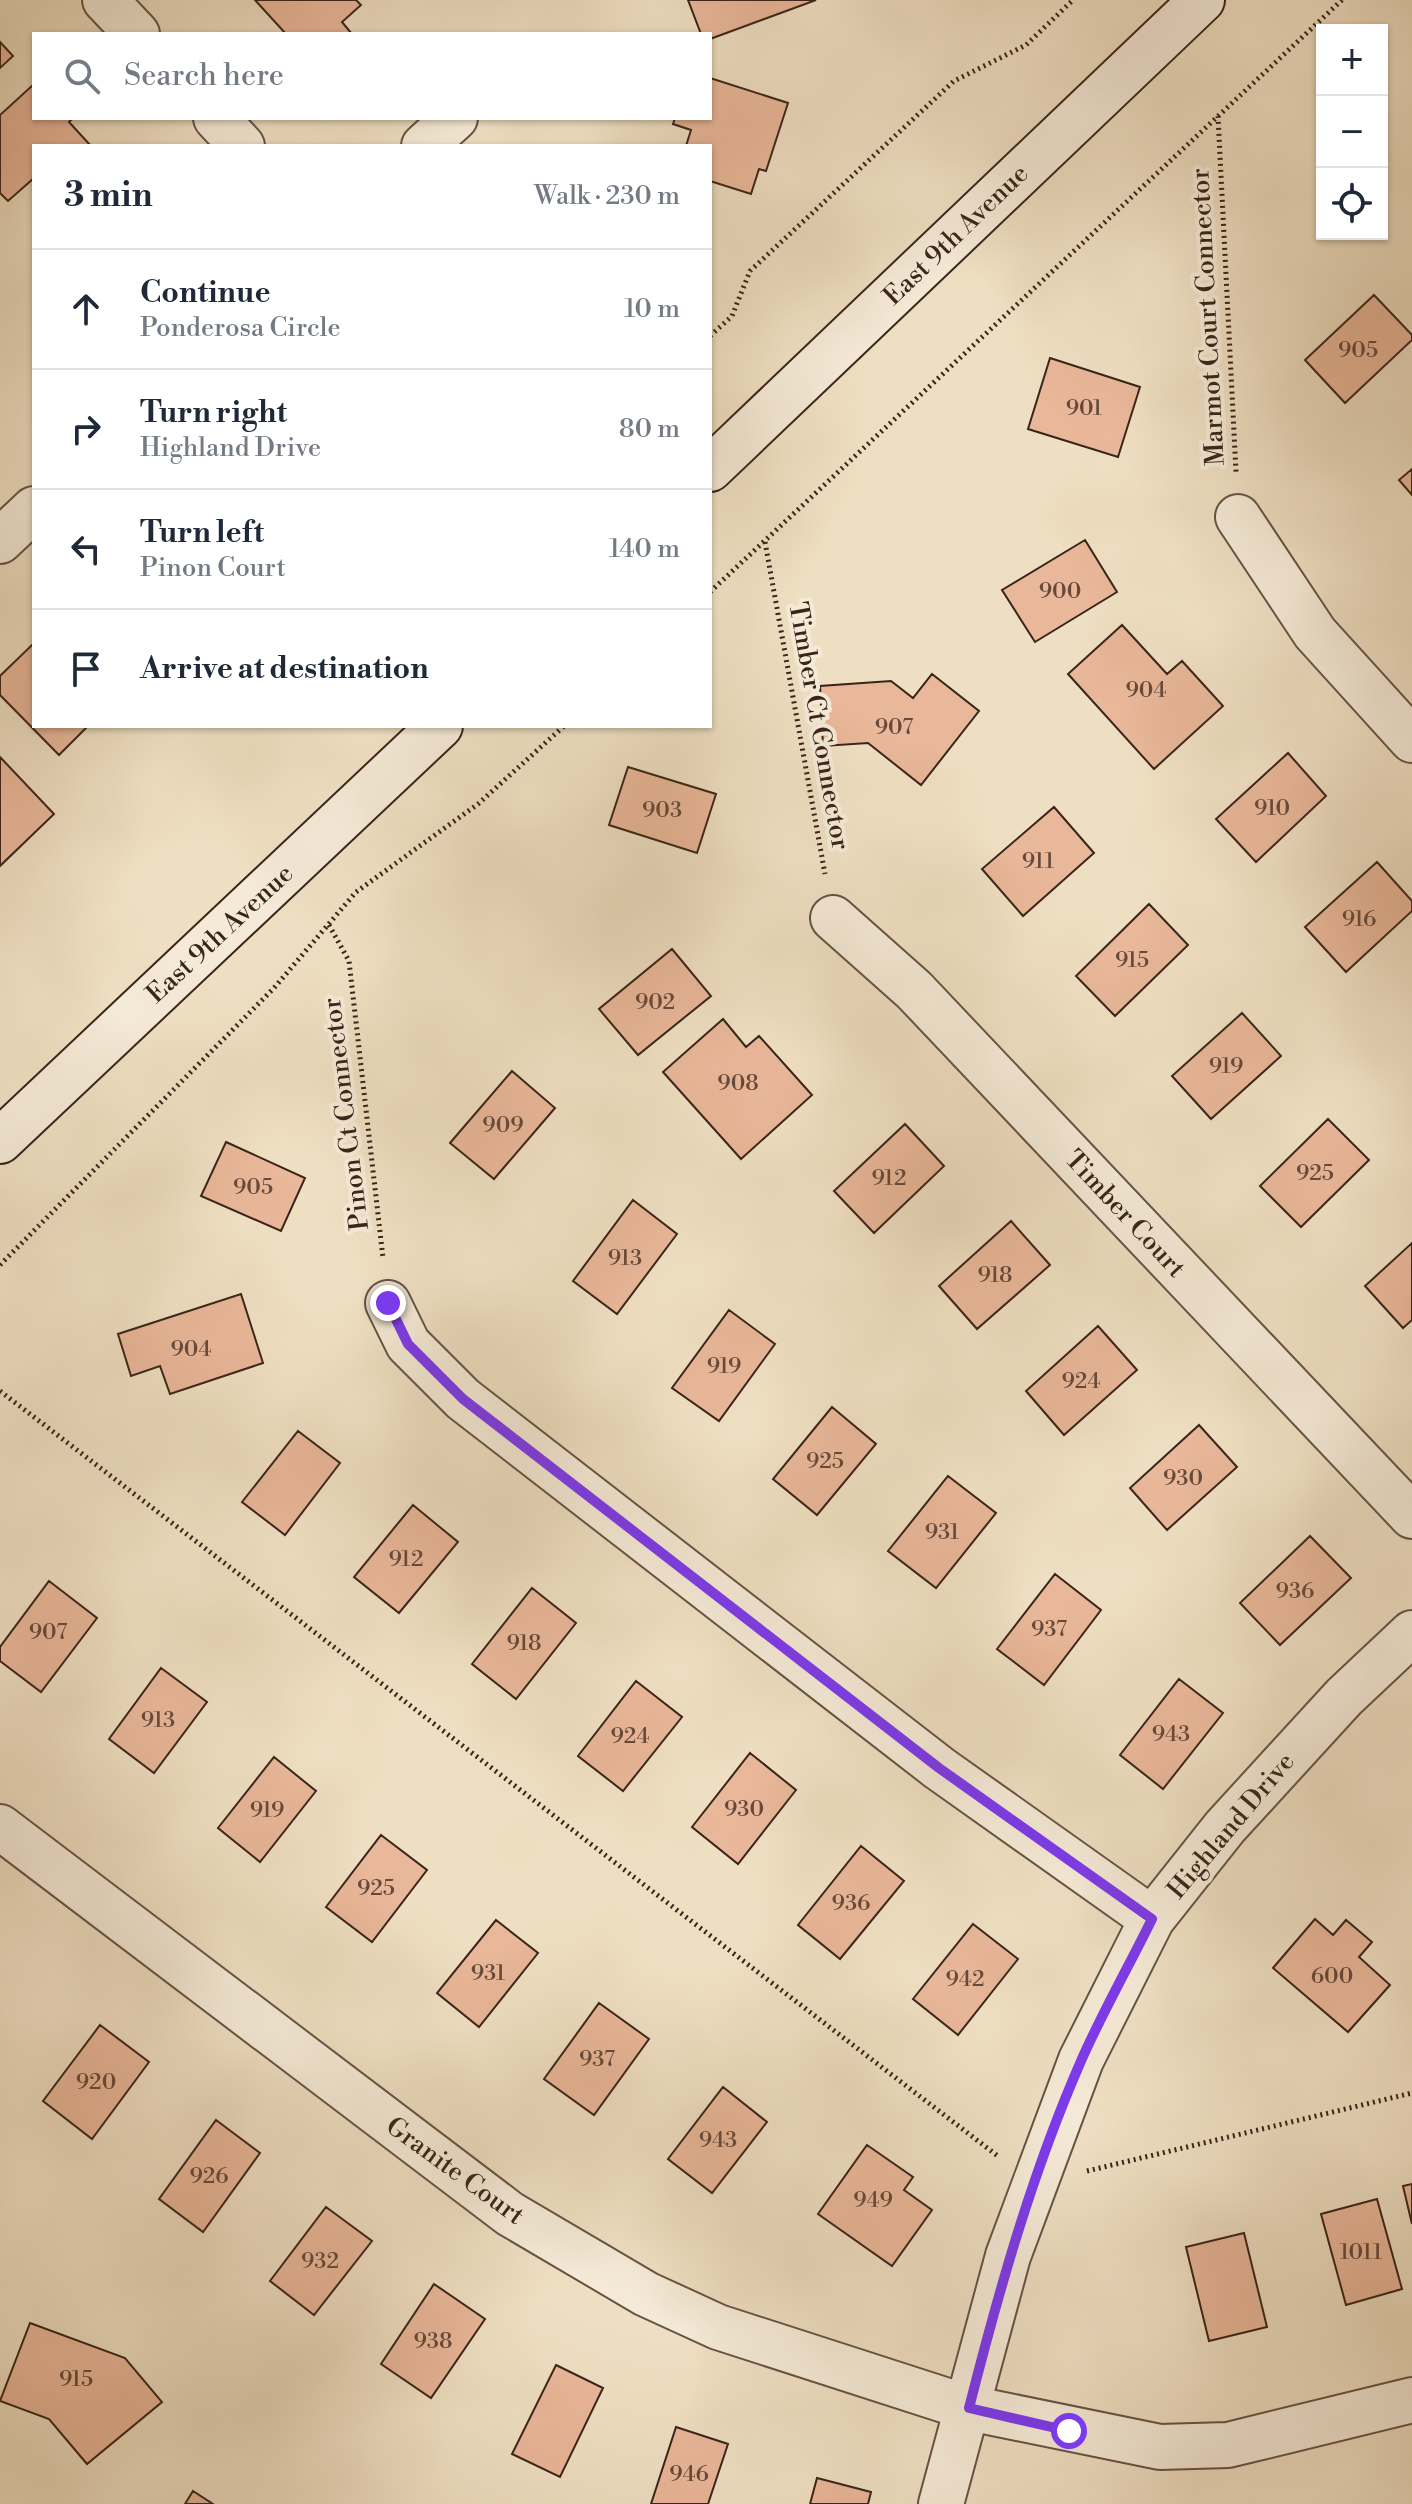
<!DOCTYPE html>
<meta charset="utf-8">
<style>
:root{--surface:#fff;--page:#f6f6f7;--text:#1f2937;--muted:#747a83;--line:#e0e1e3}
body{margin:0;font-family:"Libre Bodoni",serif;background:var(--page);color:var(--text)}
.controls{position:absolute;right:24px;top:24px;display:grid;overflow:hidden;border-radius:0px;box-shadow:0 2px 6px #0004}
.controls button{width:72px;height:72px;display:grid;place-items:center;padding:0;border:0;border-bottom:2px solid var(--line);background:var(--surface);color:var(--text);font:40px sans-serif}
.stop{position:absolute;width:24px;height:24px;margin:-18px;border:6px solid #7c3aed;border-radius:50%;background:#fff}
.stop.end{background:#7c3aed;border-color:#fff;box-shadow:0 2px 8px #0008}
.list{margin:0;padding:0;list-style:none}
h2{display:flex;justify-content:space-between;align-items:center;height:104px;margin:0;padding:0 32px;font-size:34px}
h2 small{font-size:26px;font-weight:400;color:var(--muted)}
.list li{display:grid;grid-template-columns:52px 1fr auto;gap:24px;align-items:center;box-sizing:border-box;height:120px;padding:0 32px;border-top:2px solid var(--line)}
.list b{display:block;font-size:30px;white-space:nowrap}
.list p{margin:0;font-size:26px;white-space:nowrap;color:var(--muted)}
.list em{font-size:26px;font-style:normal;color:var(--muted)}
.icon{flex:none;width:44px;height:44px;fill:none;stroke:currentColor;stroke-width:2;stroke-linecap:round;stroke-linejoin:round}
.map{position:relative;flex:none;width:1412px;height:2504px;overflow:hidden}
.search{position:absolute;background:var(--surface);box-shadow:0 2px 6px #0004;left:32px;top:32px;width:680px;height:88px;display:flex;align-items:center;gap:20px;box-sizing:border-box;padding:0 28px;border-radius:0px;color:var(--muted);font-size:30px}
.panel{position:absolute;background:var(--surface);box-shadow:0 2px 6px #0004;left:32px;top:144px;width:680px;height:584px;border-radius:0px}
.map>svg:first-child{display:block}
</style>
<div class="map">
<svg width="1412" height="2504" viewBox="0 0 1412 2504">
<rect width="100%" height="100%" fill="#efdfc2"/>
<filter id="stains"><feTurbulence type="fractalNoise" baseFrequency=".0025" numOctaves="4"/><feColorMatrix values="0 0 0 0 .2 0 0 0 0 .09 0 0 0 0 .02 0 0 0 .5 -.17"/></filter>
<radialGradient id="worn" r=".72"><stop offset=".6" stop-color="#630" stop-opacity="0"/><stop offset="1" stop-color="#630" stop-opacity=".3"/></radialGradient>
<!-- building -->
<path fill="#e9b799" stroke="#3a241a" stroke-width="2" d="M255,0H356L361,5L342,22L352,34H286Z
M688,0H816L710,39V34H701Z
M0,42L13,56L0,68Z
M710,78L788,103L766,171L759,169L751,194L710,181V146H686L691,130L673,124L675,118H710Z
M34,84V118H73L69,122L91,146H34V178L8,201L0,193V115Z
M1374,295L1412,335V340L1345,403L1305,360Z
M1050,358L1140,387L1118,457L1028,429Z
M1412,469V495L1399,480Z
M1085,540L1117,592L1035,642L1002,590Z
M1122,625L1167,674L1182,661L1223,706L1154,769L1068,674Z
M34,643V726H88L59,755L0,695V676Z
M932,674L979,711L921,785L868,743L823,746L820,686L891,681L913,698Z
M1288,753L1326,796L1256,862L1216,819Z
M0,757L54,814L0,866Z
M628,767L716,794L697,853L609,825Z
M1054,807L1094,853L1023,916L982,869Z
M1377,862L1412,901V911L1346,972L1305,927Z
M1149,904L1188,945L1115,1016L1076,976Z
M672,949L711,996L638,1055L599,1009Z
M1242,1013L1281,1056L1211,1119L1172,1076Z
M723,1019L746,1047L759,1036L812,1095L741,1159L663,1072Z
M512,1071L555,1108L494,1179L450,1143Z
M1328,1119L1369,1160L1301,1227L1260,1186Z
M905,1124L944,1166L874,1233L834,1191Z
M226,1142L305,1178L281,1231L201,1196Z
M633,1200L677,1234L617,1314L573,1281Z
M1011,1221L1050,1265L977,1329L939,1286Z
M1412,1243V1320L1403,1328L1365,1286Z
M241,1294L263,1363L170,1394L160,1366L131,1376L118,1334Z
M729,1310L775,1344L719,1421L672,1388Z
M1098,1326L1137,1370L1064,1435L1026,1391Z
M832,1407L876,1444L817,1515L773,1479Z
M1199,1425L1237,1467L1167,1530L1130,1488Z
M298,1431L340,1463L285,1535L242,1502Z
M948,1476L996,1513L936,1588L888,1551Z
M413,1505L458,1542L399,1613L354,1577Z
M1310,1536L1351,1578L1280,1645L1240,1603Z
M1055,1574L1101,1610L1044,1685L997,1649Z
M49,1581L97,1618L41,1692L0,1661V1647Z
M532,1588L576,1623L516,1699L472,1664Z
M161,1668L207,1702L154,1773L109,1739Z
M1179,1679L1223,1713L1163,1789L1120,1755Z
M636,1681L682,1717L623,1791L578,1756Z
M750,1753L796,1790L738,1864L692,1827Z
M274,1757L316,1791L260,1862L218,1828Z
M381,1835L427,1870L372,1942L326,1907Z
M861,1846L904,1881L840,1959L798,1925Z
M1315,1919L1333,1935L1346,1920L1372,1942L1359,1957L1390,1985L1348,2032L1273,1968Z
M496,1920L538,1953L479,2027L437,1993Z
M973,1924L1018,1959L958,2035L913,1999Z
M599,2003L649,2039L594,2115L544,2079Z
M100,2025L149,2062L92,2139L43,2101Z
M723,2087L767,2122L712,2193L668,2159Z
M216,2120L260,2153L203,2232L159,2199Z
M867,2145L913,2177L904,2190L932,2210L892,2266L818,2214Z
M1412,2184V2224L1403,2186Z
M1377,2199L1402,2289L1346,2305L1321,2214Z
M326,2207L372,2241L314,2315L270,2281Z
M1244,2233L1267,2327L1209,2341L1186,2247Z
M434,2284L485,2319L431,2398L381,2364Z
M30,2323L125,2358L162,2402L87,2464L49,2419L0,2401Z
M556,2365L603,2388L560,2477L512,2454Z
M676,2427L728,2444L708,2504H651Z
M817,2478L871,2492L868,2504H810Z
M193,2491L213,2504H185Z"/>
<g fill="none" stroke-linecap="round" stroke-linejoin="round">
<defs>
<path id="street" d="M105,0L137,34
M216,118L242,146
M424,146L455,118
M1238,517L1315,633L1412,740
M0,541L34,509
M833,918L914,990L1412,1516
M388,1303L408,1344L463,1399L939,1768L1152,1919
M0,1827L510,2214L646,2294L718,2327L969,2408L1160,2447L1228,2445L1412,2400
M941,2504L1008,2256L1081,2060L1152,1919L1225,1827L1344,1697L1412,1633"/>
<path id="secondary" d="M710,469L1202,0
M0,1141L440,726"/>
</defs>
<!-- street casing -->
<use href="#street" stroke="#675344" stroke-width="48"/>
<!-- secondary casing -->
<use href="#secondary" stroke="#3a241a" stroke-width="48"/>
<!-- path -->
<path stroke="#3a241a" stroke-width="5" stroke-dasharray="2 4" stroke-linecap="butt" d="M1218,116L1236,472
M710,336L732,316L750,271L954,81L1026,45L1073,0
M765,542L825,874
M710,592L1342,0
M329,925L349,961L383,1258
M0,1265L274,988L356,892L478,804L564,726
M0,1391L999,2157
M1087,2171L1412,2093"/>
<!-- street -->
<use href="#street" stroke="#f5ead7" stroke-width="44"/>
<!-- secondary -->
<use href="#secondary" stroke="#f5ead7" stroke-width="44"/>
</g>
<g fill="none" stroke-linecap="round" stroke-linejoin="round">
<!-- route -->
<path stroke="#7c3aed" stroke-width="10" d="M388,1303L408,1344L463,1399L939,1768L1152,1919C1129,1966 1102,2013 1081,2061C1032,2173 999,2290 969,2408L1069,2431"/>
</g>
<g text-anchor="middle" dominant-baseline="central" stroke-width="8" stroke-linejoin="round" paint-order="stroke">
<!-- number labels -->
<g font-size="22" fill="#66493a">
<text x="1358" y="350">905</text>
<text x="1084" y="408">901</text>
<text x="1060" y="591">900</text>
<text x="1146" y="690">904</text>
<text x="894" y="727">907</text>
<text x="1272" y="808">910</text>
<text x="662" y="810">903</text>
<text x="1038" y="861">911</text>
<text x="1359" y="919">916</text>
<text x="1132" y="960">915</text>
<text x="655" y="1002">902</text>
<text x="1226" y="1066">919</text>
<text x="738" y="1083">908</text>
<text x="503" y="1125">909</text>
<text x="1315" y="1173">925</text>
<text x="889" y="1178">912</text>
<text x="253" y="1187">905</text>
<text x="625" y="1258">913</text>
<text x="995" y="1275">918</text>
<text x="191" y="1349">904</text>
<text x="724" y="1366">919</text>
<text x="1081" y="1381">924</text>
<text x="825" y="1461">925</text>
<text x="1183" y="1478">930</text>
<text x="942" y="1532">931</text>
<text x="406" y="1559">912</text>
<text x="1295" y="1591">936</text>
<text x="1049" y="1629">937</text>
<text x="48" y="1632">907</text>
<text x="524" y="1643">918</text>
<text x="158" y="1720">913</text>
<text x="1171" y="1734">943</text>
<text x="630" y="1736">924</text>
<text x="744" y="1809">930</text>
<text x="267" y="1810">919</text>
<text x="376" y="1888">925</text>
<text x="851" y="1903">936</text>
<text x="488" y="1973">931</text>
<text x="1332" y="1976">600</text>
<text x="965" y="1979">942</text>
<text x="597" y="2059">937</text>
<text x="96" y="2082">920</text>
<text x="718" y="2140">943</text>
<text x="209" y="2176">926</text>
<text x="873" y="2200">949</text>
<text x="1361" y="2252">1011</text>
<text x="320" y="2261">932</text>
<text x="433" y="2341">938</text>
<text x="76" y="2379">915</text>
<text x="689" y="2474">946</text>
</g>
<!-- street labels -->
<g font-size="26" fill="#3a241a" stroke="#f5ead7">
<text transform="translate(956 235) rotate(-44)">East 9th Avenue</text>
<text transform="translate(1208 317) rotate(-93)">Marmot Court Connector</text>
<text transform="translate(819 726) rotate(80)">Timber Ct Connector</text>
<text transform="translate(220 934) rotate(-43)">East 9th Avenue</text>
<text transform="translate(346 1114) rotate(-97)">Pinon Ct Connector</text>
<text transform="translate(1125 1214) rotate(47)">Timber Court</text>
<text transform="translate(1231 1826) rotate(-50)">Highland Drive</text>
<text transform="translate(455 2171) rotate(36)">Granite Court</text>
</g>
</g>
<rect width="100%" height="100%" filter="url(#stains)"/>
<rect width="100%" height="100%" fill="url(#worn)"/>
</svg>
<div class="controls">
<button>+</button>
<button>−</button>
<button><svg class="icon" aria-label="locate" viewBox="0 0 24 24"><circle cx="12" cy="12" r="6"/><path d="M12 2v4M12 18v4M2 12h4M18 12h4"/></svg></button>
</div>
<div class="stop" style="left:1069px;top:2431px"></div>
<div class="stop end" style="left:388px;top:1303px"></div>
<div class="search"><svg class="icon" aria-label="search" viewBox="0 0 24 24"><circle cx="10" cy="10" r="6"/><path d="M15 15l6 6"/></svg>Search here</div>
<section class="panel">
<h2>3 min<small>Walk · 230 m</small></h2>
<ul class="list">
<li><svg class="icon" aria-label="ahead" viewBox="0 0 24 24"><path d="M12 20V5M6 11l6-6 6 6"/></svg><div><b>Continue</b><p>Ponderosa Circle</p></div><em>10 m</em></li>
<li><svg class="icon" aria-label="right" viewBox="0 0 24 24"><path d="M7 20v-9h11M14 6l5 5-5 5"/></svg><div><b>Turn right</b><p>Highland Drive</p></div><em>80 m</em></li>
<li><svg class="icon" aria-label="left" viewBox="0 0 24 24"><path d="M17 20v-9H6M10 6l-5 5 5 5"/></svg><div><b>Turn left</b><p>Pinon Court</p></div><em>140 m</em></li>
<li><svg class="icon" aria-label="arrive" viewBox="0 0 24 24"><path d="M6 21V4h12l-3 4 3 4H6"/></svg><div><b>Arrive at destination</b></div></li>
</ul>
</section>
</div>
